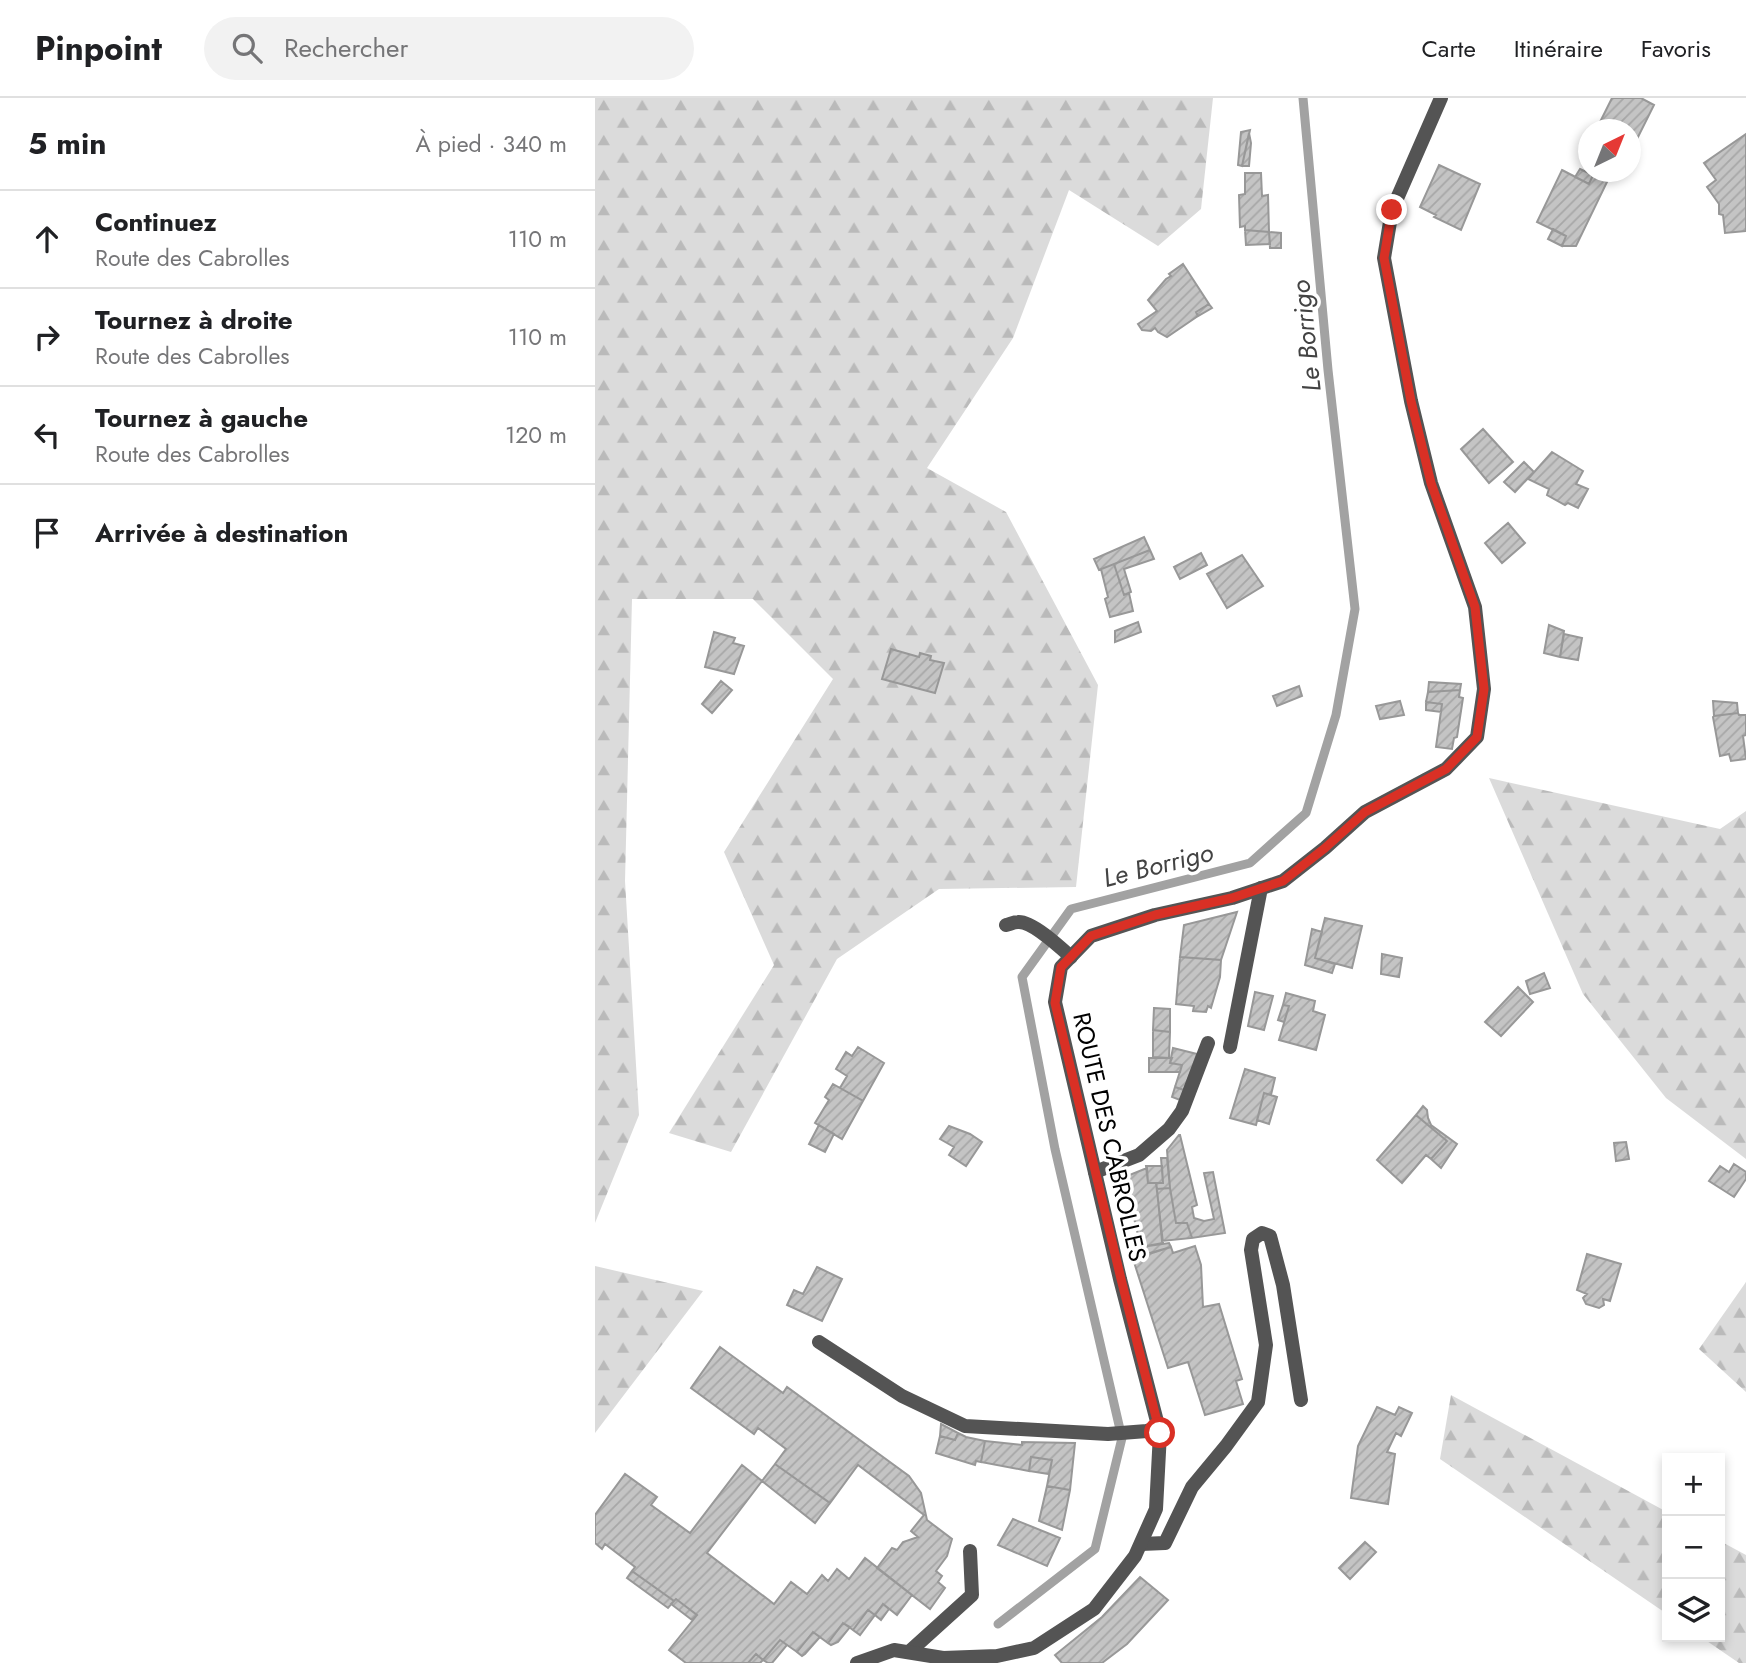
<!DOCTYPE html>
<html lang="fr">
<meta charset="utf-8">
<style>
:root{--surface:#fff;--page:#f2f2f2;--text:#202124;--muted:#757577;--line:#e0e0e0}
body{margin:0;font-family:Jost,sans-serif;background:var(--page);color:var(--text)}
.controls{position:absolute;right:21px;bottom:21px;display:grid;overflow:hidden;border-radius:0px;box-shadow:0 4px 10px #0003}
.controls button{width:63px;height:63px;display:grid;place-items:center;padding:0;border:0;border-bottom:2px solid var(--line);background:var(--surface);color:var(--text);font:35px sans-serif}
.compass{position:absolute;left:983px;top:21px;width:63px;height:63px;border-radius:50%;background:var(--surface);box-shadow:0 4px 10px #0003;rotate:43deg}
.stop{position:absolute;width:21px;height:21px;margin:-16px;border:5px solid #d93025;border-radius:50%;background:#fff}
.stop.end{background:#d93025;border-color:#fff;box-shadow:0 2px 7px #0008}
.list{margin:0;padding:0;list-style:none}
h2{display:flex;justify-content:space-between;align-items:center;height:91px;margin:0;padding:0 28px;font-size:30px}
h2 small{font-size:23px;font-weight:400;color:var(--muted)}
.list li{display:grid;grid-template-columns:46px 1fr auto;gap:21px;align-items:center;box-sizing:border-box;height:98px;padding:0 28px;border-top:2px solid var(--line)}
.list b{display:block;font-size:26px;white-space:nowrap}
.list p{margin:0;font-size:23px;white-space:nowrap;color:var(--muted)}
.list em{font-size:23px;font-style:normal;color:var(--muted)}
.icon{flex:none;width:38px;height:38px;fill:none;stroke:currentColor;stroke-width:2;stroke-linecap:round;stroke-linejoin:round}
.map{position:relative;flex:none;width:1151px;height:1565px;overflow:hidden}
header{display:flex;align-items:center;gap:42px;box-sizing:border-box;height:98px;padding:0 35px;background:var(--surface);border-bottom:2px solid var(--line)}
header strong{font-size:33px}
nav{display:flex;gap:38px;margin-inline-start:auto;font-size:24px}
.search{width:490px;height:63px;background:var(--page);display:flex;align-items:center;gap:18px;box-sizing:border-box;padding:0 24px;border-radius:38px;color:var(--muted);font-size:26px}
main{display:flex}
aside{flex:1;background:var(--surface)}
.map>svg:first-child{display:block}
</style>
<header>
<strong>Pinpoint</strong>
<div class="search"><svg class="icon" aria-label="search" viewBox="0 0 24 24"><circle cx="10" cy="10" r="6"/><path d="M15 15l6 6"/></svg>Rechercher</div>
<nav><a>Carte</a><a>Itinéraire</a><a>Favoris</a></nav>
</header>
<main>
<aside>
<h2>5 min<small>À pied · 340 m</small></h2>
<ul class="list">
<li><svg class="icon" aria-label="ahead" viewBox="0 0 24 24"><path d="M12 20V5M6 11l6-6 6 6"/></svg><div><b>Continuez</b><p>Route des Cabrolles</p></div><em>110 m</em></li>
<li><svg class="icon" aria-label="right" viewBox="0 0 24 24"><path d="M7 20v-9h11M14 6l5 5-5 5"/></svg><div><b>Tournez à droite</b><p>Route des Cabrolles</p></div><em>110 m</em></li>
<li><svg class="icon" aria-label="left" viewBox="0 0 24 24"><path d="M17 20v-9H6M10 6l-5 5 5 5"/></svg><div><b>Tournez à gauche</b><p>Route des Cabrolles</p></div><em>120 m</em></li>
<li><svg class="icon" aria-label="arrive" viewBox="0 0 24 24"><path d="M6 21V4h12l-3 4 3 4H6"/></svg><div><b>Arrivée à destination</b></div></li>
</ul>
</aside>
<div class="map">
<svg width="1151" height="1565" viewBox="0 0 1151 1565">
<defs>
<pattern id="forest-firs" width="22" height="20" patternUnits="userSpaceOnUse" patternTransform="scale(1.75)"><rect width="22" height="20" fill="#dbdbdb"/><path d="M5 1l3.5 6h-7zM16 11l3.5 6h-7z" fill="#bababa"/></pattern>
<pattern id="building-hatch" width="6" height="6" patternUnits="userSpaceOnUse" patternTransform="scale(1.75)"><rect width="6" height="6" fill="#c4c4c4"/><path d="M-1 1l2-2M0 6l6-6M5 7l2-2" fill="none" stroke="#a7a7a7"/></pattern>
</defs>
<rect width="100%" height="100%" fill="#fff"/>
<!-- forest -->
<path fill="url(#forest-firs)" d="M0,0H618L606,111L563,148L474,92L418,240L332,370L411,414L503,587L481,789L344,791L242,861L136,1054L74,1035L179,867L129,754L238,581L158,501H37L30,783L44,1017L0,1125Z
M894,680L1125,731L1151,713V1061L1071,1000L988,896Z
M0,1168L108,1193L0,1335Z
M1151,1184V1294L1104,1251Z
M856,1297L1072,1414V1516L845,1361Z
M1125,1443L1151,1457V1565H1144L1106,1539H1125Z"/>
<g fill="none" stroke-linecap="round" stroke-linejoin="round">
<!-- stream -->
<path stroke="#a2a2a2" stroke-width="9" d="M403,1526L500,1451L527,1340L460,1051L427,879L476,811L655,765L711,715L741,617L760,511L733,272L708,0"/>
</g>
<!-- building -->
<path fill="url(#building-hatch)" stroke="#989898" stroke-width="2" d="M1017,0H1046L1059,7L1036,53V32H1001Z
M655,32L647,68L643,67L646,34Z
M654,35L656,45L654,68H647Z
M1151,36V133L1130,135L1128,117L1124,116V106L1112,89L1121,82L1109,65Z
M844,67L885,86L866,132L839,119L841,117L825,109Z
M985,71L998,77L994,86L980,79Z
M967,72L994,86L998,77L1012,84L981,148H967L971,138L942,124Z
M650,75H666L667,98L673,97L674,134L650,132V128L645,129L644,97L650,96Z
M958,131L971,138L967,148L953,141Z
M650,132L674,134L675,146L651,147Z
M674,134L686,135V150H675Z
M588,166L614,206L601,214L603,218L572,239L563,234L560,230L556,233L547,232L543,226L562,213L553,202L571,181L576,178L574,176Z
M614,206L617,210L603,218L601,214Z
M888,331L918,364L894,385L866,351Z
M957,354L988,373L981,386L993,391L983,410L973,405L970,407L952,397L954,391L933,381Z
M929,364L939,374L920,394L909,384Z
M913,425L930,445L907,465L890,445Z
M549,439L555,452L504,472L499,461Z
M555,452L559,461L529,471L536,494L529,497L519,466Z
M606,455L612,467L585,481L579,469Z
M647,457L668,488L632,510L612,476Z
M519,466L529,497L534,495L538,513L515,519L510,501L513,499L506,471Z
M543,524L546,534L520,544V533Z
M954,527L969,533L965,559L949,555Z
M119,534L140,540L138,545L149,548L139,576L110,569Z
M969,536L987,540L983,562L965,559Z
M296,551L324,559L325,555L336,558L335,562L349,565L340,595L287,581Z
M126,583L137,592L117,615L107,606Z
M834,584L866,586L865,592L833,594Z
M704,588L707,598L682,608L678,598Z
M865,592L864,599L868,600L862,639L859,640L857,651L841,649L847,606L831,604L833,594Z
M805,603L809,617L785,621L781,608Z
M1118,603L1142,605L1143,615L1119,618Z
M831,604L847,606L846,614L831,612Z
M1143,615L1144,617H1151V637L1148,638L1151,661L1136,663L1134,656L1125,658L1118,619L1119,618Z
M642,814L626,862L585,859L589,827Z
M730,820L767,828L757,870L720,860Z
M717,831L727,834L720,860L740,866L737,875L710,867Z
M787,856L807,860L804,879L786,876Z
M585,859L626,862L625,879L616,910L613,908L611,914L598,913L599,908L581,906Z
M949,875L955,890L935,896L931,883Z
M923,889L938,904L906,938L890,924Z
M660,894L678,898L669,932L653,928Z
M691,895L720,903L718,913L730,917L721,952L684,942L694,908L688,907Z
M688,907L694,908L689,924L683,922Z
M559,910L575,911V934L558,932Z
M558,932L575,934L574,960L558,959Z
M263,949L289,965L268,1003L245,990L252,978L241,971L251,954L257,958Z
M578,950L602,956L589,992L580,989L587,967L575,965Z
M554,960H577L575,965L587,967L585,974H554Z
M650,971L680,980L676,997L669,995L661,1027L635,1020Z
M238,986L268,1003L247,1041L220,1025L234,1002L230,999Z
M580,989L589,992L585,1002L577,999Z
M669,995L682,999L674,1026L662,1022Z
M828,1008L832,1012L833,1020L836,1027L862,1046L846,1070L836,1061L852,1043L821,1017Z
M821,1017L852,1043L836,1061L831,1057L807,1085L782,1062Z
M224,1027L239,1036L230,1054L214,1046Z
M354,1028L375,1036L387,1044L371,1068L354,1057L359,1049L345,1041Z
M584,1037H585L602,1107L597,1109L599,1120L609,1123L619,1121L609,1075L618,1074L630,1135L597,1140L592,1125H581L575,1090L572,1052Z
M1031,1044L1034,1061L1021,1063L1019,1045Z
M566,1060H572L575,1090L562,1091L561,1085H568Z
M1139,1066L1151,1074V1081L1139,1099L1114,1083L1125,1068L1134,1074Z
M551,1068H567L568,1085H553Z
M552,1070L553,1085H561L568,1145L546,1149L530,1083L532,1078Z
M575,1090L581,1125H592L597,1140L567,1143L562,1091Z
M574,1145L576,1149L548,1157L546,1149Z
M600,1148L606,1167L608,1209L624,1206L647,1281L641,1283L648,1306L610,1317L593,1264L573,1270L538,1161L576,1149L578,1155Z
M992,1156L1026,1166L1015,1203L1008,1201L1009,1207L1004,1210L991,1206L988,1200L992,1196L982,1192Z
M222,1169L247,1181L227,1223L192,1207L199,1192L208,1196Z
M125,1249L188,1295L192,1289L314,1378L326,1395L332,1422L357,1441L352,1458L341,1473L347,1478L343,1484L350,1490L335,1511L282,1470L297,1450L302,1452L308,1444L323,1439L316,1433L329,1417L263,1367L235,1405L180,1366L191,1351L163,1330L159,1336L96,1290Z
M782,1309L800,1317L804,1309L817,1315L806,1338L801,1335L792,1354L800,1356L793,1406L756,1400L763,1348Z
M346,1326L363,1335L360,1342L345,1338Z
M363,1335L371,1339L390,1343L386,1364L381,1363L380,1367L341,1355L345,1338L360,1342Z
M390,1343L427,1347V1344L480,1345L475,1392L452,1388L457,1362L436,1359L434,1373L386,1364Z
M436,1359L457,1362L454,1376L434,1373Z
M180,1366L235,1405L220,1425L167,1383Z
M147,1367L167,1383L112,1455L179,1506L196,1484L212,1496L227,1477L233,1483L242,1471L254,1481L270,1460L317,1497L302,1517L288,1506L280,1517L273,1512L258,1532L248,1525L233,1545L218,1534L202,1554L185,1542L168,1562L161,1556L153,1565H91L74,1552L102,1517L81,1501L79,1503L37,1473L40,1469L10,1446L7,1451L0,1445V1417L30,1376L62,1399L56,1407L95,1435Z
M452,1388L475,1392L467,1432L444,1423Z
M418,1421L465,1440L452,1468L403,1447Z
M770,1444L781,1454L755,1481L744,1470Z
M37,1473L79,1503L73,1510L32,1480Z
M545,1479L573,1502L532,1546L507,1565H467L460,1557L507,1519Z
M81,1501L102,1517L97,1522L76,1506Z
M288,1506L294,1511L286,1522L280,1517Z
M273,1512L280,1517L265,1537L258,1532Z
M248,1525L255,1529L243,1544L236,1547L233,1545Z
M218,1534L225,1539L210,1556L207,1558L202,1554Z
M185,1542L192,1547L177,1565H173L168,1562Z
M161,1556L168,1562L165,1565H153Z"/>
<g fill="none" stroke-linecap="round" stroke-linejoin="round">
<!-- service -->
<path stroke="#545454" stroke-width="14" d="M411,827C415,826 419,824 423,824C437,823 465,849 476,859
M635,949L666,790
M500,1074L544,1057L574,1031L587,1013L613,945
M224,1244L307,1298L370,1328L513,1336L552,1333L564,1329
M546,1446L570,1445L597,1389L631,1348L663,1304L671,1247L656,1152L658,1141L667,1135L675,1138L688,1187L706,1302
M314,1554L377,1497L375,1453"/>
<!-- minor -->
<path stroke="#545454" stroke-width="14" d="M262,1565L299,1552L348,1560L402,1558L439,1550L499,1511L540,1458L561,1411L565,1335L525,1181L460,904L466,869L496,838L560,817L637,800L688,783L730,750L770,714L851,671L882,639L889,591L880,509L836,385L816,303L789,160L797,112L846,0"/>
</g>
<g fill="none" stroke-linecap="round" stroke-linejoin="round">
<!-- route -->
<path stroke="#d93025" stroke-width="9" d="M565,1335L526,1181L460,905L466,869L496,838L560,817L637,800L688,783L730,750L770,714L851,671L882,639L889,591L880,509L836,385L816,303L789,160L797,112"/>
</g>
<g text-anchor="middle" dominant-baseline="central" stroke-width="7" stroke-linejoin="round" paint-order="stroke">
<!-- street labels -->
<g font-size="24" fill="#000" stroke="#fff">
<text transform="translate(515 1039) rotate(77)">ROUTE DES CABROLLES</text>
</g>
<!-- water labels -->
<g font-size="26" font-style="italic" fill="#434343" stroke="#fff">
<text transform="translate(711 238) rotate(-96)">Le Borrigo</text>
<text transform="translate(563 767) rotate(-14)">Le Borrigo</text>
</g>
</g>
</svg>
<div class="controls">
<button>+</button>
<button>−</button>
<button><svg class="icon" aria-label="layers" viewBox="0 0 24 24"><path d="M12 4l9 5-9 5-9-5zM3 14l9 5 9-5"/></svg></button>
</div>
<svg class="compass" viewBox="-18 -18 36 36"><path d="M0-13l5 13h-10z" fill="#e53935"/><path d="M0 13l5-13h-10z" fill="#757577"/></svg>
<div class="stop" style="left:565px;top:1335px"></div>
<div class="stop end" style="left:797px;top:112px"></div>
</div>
</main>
